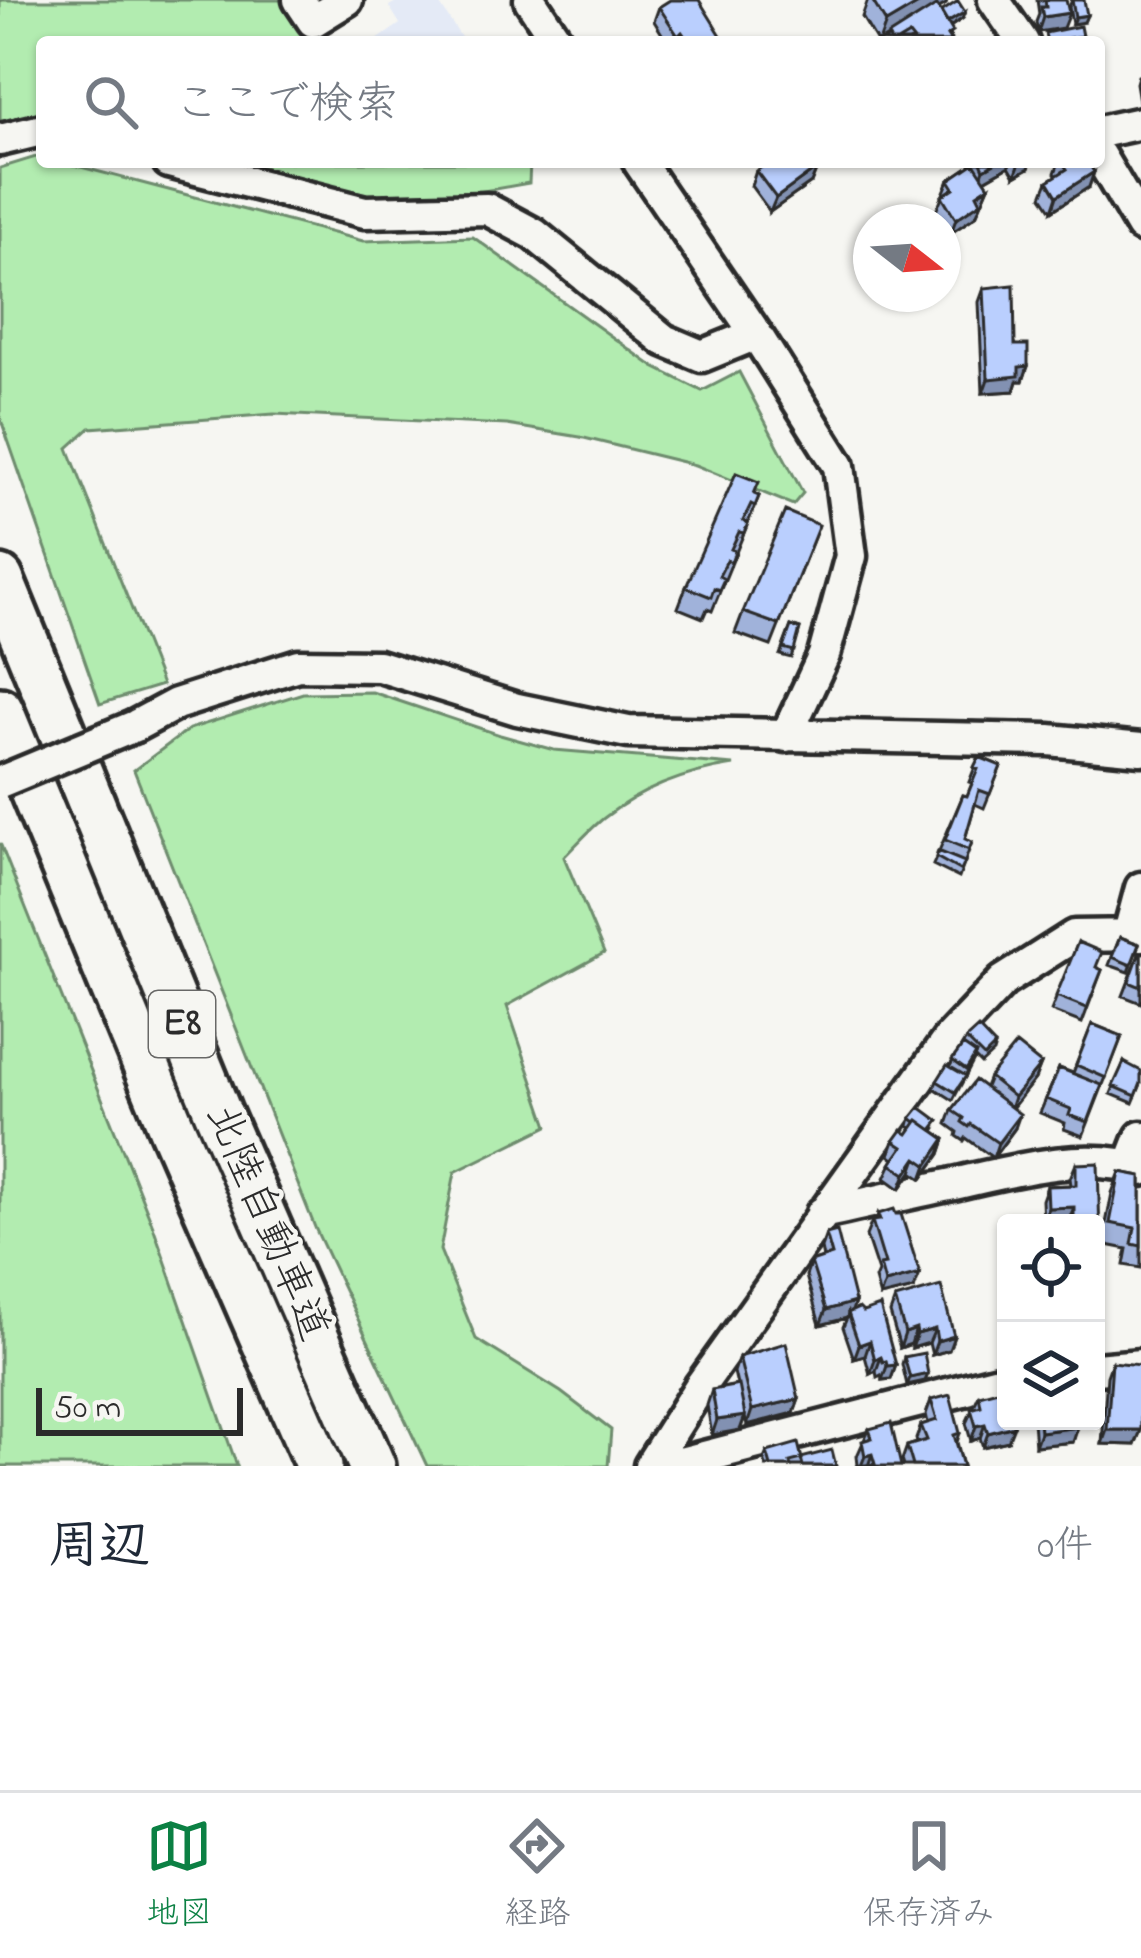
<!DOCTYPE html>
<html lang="ja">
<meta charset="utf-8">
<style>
:root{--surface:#fff;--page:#f2f2f3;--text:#1f2937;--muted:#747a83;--line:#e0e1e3;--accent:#0b8043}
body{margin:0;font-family:"Indie Flower","Klee One",sans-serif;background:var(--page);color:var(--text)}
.controls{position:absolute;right:36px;bottom:36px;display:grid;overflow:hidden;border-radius:12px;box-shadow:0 3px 9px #0004}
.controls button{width:108px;height:108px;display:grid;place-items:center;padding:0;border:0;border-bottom:3px solid var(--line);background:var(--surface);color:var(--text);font:60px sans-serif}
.compass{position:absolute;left:853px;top:204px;width:108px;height:108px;border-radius:50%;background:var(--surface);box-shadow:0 3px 9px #0004;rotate:107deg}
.scale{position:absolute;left:36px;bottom:30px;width:207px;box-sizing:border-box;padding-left:12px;border:6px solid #2b2b2b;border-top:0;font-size:33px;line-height:42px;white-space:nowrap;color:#2b2b2b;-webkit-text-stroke:9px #f6f6f2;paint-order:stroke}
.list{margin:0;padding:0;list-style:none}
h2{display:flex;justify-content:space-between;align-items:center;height:156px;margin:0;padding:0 48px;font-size:51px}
h2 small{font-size:39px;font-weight:400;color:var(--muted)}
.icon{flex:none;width:66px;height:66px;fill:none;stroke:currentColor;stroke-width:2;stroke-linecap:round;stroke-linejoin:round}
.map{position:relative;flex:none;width:1141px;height:1466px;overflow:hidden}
.search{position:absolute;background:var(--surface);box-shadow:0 3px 9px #0004;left:36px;right:36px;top:36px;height:132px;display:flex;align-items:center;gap:30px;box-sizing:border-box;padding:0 42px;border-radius:12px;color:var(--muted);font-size:45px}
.sheet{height:324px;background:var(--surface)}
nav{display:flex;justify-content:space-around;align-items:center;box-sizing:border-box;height:168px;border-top:3px solid var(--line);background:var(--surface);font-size:33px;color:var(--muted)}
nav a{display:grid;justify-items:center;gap:6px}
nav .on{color:var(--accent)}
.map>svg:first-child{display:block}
</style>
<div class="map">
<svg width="1141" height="1466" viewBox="0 0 1141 1466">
<rect width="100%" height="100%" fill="#f6f6f2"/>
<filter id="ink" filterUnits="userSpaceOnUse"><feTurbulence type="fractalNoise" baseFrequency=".00833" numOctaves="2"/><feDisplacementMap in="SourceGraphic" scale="24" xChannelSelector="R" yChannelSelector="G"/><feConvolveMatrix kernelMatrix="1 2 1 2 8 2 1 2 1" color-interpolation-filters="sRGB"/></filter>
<g filter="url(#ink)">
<!-- built -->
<path fill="#e4eaf6" d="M399,0H437L464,42H374L400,24L389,6Z"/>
<!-- green -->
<path fill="#b2ecb0" stroke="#6e8c6e" stroke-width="3" d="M0,0H299L330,42H42V130L0,140Z
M39,156L42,157V162H62L363,241L473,237L654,367L702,391L739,372L803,493L793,505L695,465L580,437L507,425L274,414L90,428L68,448L162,685L100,704L0,417V168Z
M169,162H530L529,183L365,212Z
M372,692L500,735L554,750L734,765C687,772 642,788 604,818C590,829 577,844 564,857L604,953L507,1006L548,1126L455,1172L440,1250L476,1339L561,1392L611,1430L608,1466H427L316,1230L134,770L189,729L303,693Z
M0,843L153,1226L237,1466H0Z"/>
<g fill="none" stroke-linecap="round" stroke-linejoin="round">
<defs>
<path id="minor" d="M299,0L313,21L347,0
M530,0L558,42
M994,0L1023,42
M1099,132L1141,123
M0,140L42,130
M1099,155L1141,226
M169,162L365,212L487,209L534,234L664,340L702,356L756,334
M639,162L756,334L839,466L851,556L824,655L786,736
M135,726L176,704L298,665L379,666L517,709L628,732L1049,740L1141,749
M1129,933L1141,888
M1130,1165L1141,1137
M822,1213C864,1204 906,1194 949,1185C1003,1173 1088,1149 1141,1170
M1096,1369L1141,1365
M650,1466L701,1385L949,1038L1003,981L1074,936L1141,935
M669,1466L1006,1379"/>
<path id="highway" d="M0,579L218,1113L372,1466
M0,711L173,1131L319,1466"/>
</defs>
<!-- minor casing -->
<use href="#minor" stroke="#2b2b2b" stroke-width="39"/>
<!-- highway casing -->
<use href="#highway" stroke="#2b2b2b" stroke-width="54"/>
<!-- minor -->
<use href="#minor" stroke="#f6f6f2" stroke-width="30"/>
<!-- highway -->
<use href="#highway" stroke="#f6f6f2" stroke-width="45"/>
<defs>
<path id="minor-bridge" d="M0,782L135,726"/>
</defs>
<!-- minor-bridge casing -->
<use href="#minor-bridge" stroke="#2b2b2b" stroke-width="39" stroke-linecap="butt"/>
<!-- minor-bridge -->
<use href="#minor-bridge" stroke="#f6f6f2" stroke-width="30"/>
</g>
<!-- wall -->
<path fill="#a0b2da" stroke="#2b2b2b" stroke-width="3" d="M868,0H947L946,4L939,8L941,12L962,19L950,27L951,42H885L886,40L877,42L862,17Z
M1037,0H1066L1063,28L1038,32L1036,22L1039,14Z
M1072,0L1087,15L1084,22L1072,24L1069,7Z
M659,7L722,37L720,42H667L654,21Z
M1141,75V107H1140L1136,83L1138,76Z
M970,162H1031L1029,168L1015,176L1009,166L985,180L989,186L976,216L951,233L936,211L949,180L970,166Z
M1059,162H1088L1094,172L1089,187L1052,211L1042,196L1048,181L1057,176L1055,173Z
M817,168L811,183L770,212L751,186L756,171Z
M984,288L1028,366L1023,381H1017L1014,391L983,393L979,302Z
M754,494L759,496L712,611L707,609L703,618L678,608L686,587Z
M819,525L771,646L735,633L743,612Z
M791,626L800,629L791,658L780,655Z
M979,757L1001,766L984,808L975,804L965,839L972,842L959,878L933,865L963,795L967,796L972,783L969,782Z
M1120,937L1139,944L1129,972L1109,965Z
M1078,942L1096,967L1102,970L1082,1023L1051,1011Z
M1140,952H1141V1003L1123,996Z
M1092,1024L1122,1036L1083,1136L1064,1129L1065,1123L1040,1113L1059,1068L1073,1073Z
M966,1039L995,1046L993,1053L981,1064L975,1058L953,1100L934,1088L937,1081L950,1066Z
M1124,1062L1141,1084L1133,1103L1111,1094Z
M1041,1064L1035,1079L1012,1107L1015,1128L993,1158L966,1138L964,1141L957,1136L958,1132L947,1124L952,1110L985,1087L989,1077Z
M911,1118L936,1128L934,1131L945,1139L940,1154L922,1179L912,1172L900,1189L885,1178L894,1159L889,1155L894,1141L908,1134L912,1128L909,1126Z
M1076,1164L1096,1223H1043L1042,1200L1047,1186L1071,1185L1070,1178Z
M1120,1172L1141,1176V1268L1124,1265L1127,1249L1102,1244L1112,1193Z
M878,1214L914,1289L880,1297L875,1279L878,1272L866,1236L872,1221H876Z
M826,1234L855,1302L852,1311L896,1365L891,1379L882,1380L881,1375L877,1377L876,1371L870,1374L865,1356L854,1359L843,1327L847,1318L820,1325L806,1276L811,1262L823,1258L821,1248Z
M895,1299L954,1336L949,1350L932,1355L929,1343L912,1348L911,1344L900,1348L890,1313Z
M739,1357L799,1399L794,1413L747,1425L745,1417L740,1430L712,1435L707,1405L712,1390L737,1385L734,1372Z
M904,1357L928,1374L925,1381L907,1385L902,1364Z
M1112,1362L1141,1430L1135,1445L1102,1444L1107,1376Z
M979,1395L1008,1441L983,1447L980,1438L971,1441L966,1423Z
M931,1400L960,1433L957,1442L963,1466H904L902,1460L907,1446L917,1443L916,1439L921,1425L928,1423L926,1414Z
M1033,1421H1078L1073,1442L1035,1446Z
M869,1429L901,1466L858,1465L857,1456Z
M767,1452L802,1458L836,1466H766L764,1459Z"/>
<!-- shaded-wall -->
<path fill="#8291b2" stroke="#2b2b2b" stroke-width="3" d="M925,0H947L946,4L879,42L886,23Z
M965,12L962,19L945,30L947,23Z
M1069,13L1063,28L1038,32L1043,17Z
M1087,15L1084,22L1072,24L1075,17Z
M1082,36L1079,42H1063L1064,39Z
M996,162H1010L1009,166L979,183L984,169Z
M1020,162H1031L1029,168L1015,176Z
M817,168L811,183L770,212L776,198Z
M1094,172L1089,187L1052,211L1057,196Z
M989,186L976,216L951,233L956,219L977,194Z
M1028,366L1023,381H1017L1014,391L983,393L988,379L1019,367Z
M1041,1064L1035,1079L1009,1112L1014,1097Z
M1020,1114L1015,1128L993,1158L998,1143Z
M945,1139L940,1154L922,1179L927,1165Z
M917,1158L912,1172L900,1189L906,1174Z
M1074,1207L1068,1222L1043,1223L1048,1208Z
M920,1274L914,1289L880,1297L885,1283Z
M855,1302L850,1317L848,1313L847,1318L820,1325L826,1310Z
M916,1329L911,1344L900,1348L905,1333Z
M935,1329L929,1343L912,1348L917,1334Z
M954,1336L949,1350L932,1355L937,1341Z
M870,1341L865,1356L854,1359L859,1345Z
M881,1357L876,1371L870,1374L875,1360Z
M896,1365L891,1379L882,1380L887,1366Z
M928,1374L925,1381L907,1385L910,1378Z
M799,1399L794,1413L747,1425L752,1410Z
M745,1416L740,1430L712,1435L717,1420Z
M985,1424L980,1438L971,1441L976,1426Z
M1014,1426L1008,1441L983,1447L988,1433Z
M1078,1427L1073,1442L1035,1446L1040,1432Z
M1107,1430H1141L1135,1445L1102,1444Z
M872,1454L868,1466H861L865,1456Z"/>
<!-- building -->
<path fill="#bacffe" stroke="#2b2b2b" stroke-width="3" d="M670,0H699L722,37L714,42H689L682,32L678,36L659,7Z
M872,0H925L886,23Z
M1045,0H1066L1069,13L1043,17L1041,7H1046Z
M1072,0H1084L1087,15L1075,17Z
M958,1L965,12L947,23L941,12Z
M937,5L953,32L947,36L951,42H909L913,40L909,35L897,42H891L888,36Z
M1080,26L1082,36L1064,39L1065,42H1047L1045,33Z
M769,162H812L817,168L776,198L756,171Z
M981,162H996L984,169Z
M1062,162H1088L1094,172L1057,196L1048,181L1067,169Z
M974,163L989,186L977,194L981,202L956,219L942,196L954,188L949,180Z
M1014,285L1015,345H1028V366L1019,367V376L988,379L984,288Z
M736,473L759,482L754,494L759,496L755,506L751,504L743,521L748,523L744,533L739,532L731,549L735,551L731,562L727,560L719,576L724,579L719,590L714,588L711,597L686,587Z
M785,511L819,525L779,625L743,612Z
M791,626L800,629L794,651L783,648Z
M979,757L1001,766L990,794L979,790L965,839L972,842L969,850L945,840L963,795L967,796L978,769L974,767Z
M938,851L965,862L961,871L936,857Z
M1120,937L1139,944L1131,965L1112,957Z
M1078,942L1102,952L1096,967L1102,970L1087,1008L1056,996Z
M1140,952H1141V987L1129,982Z
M1092,1024L1122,1036L1106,1078L1076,1065Z
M978,1028L995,1046L984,1057L966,1039Z
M1016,1044L1041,1064L1014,1097L989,1077Z
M963,1045L976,1054L966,1070L952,1060Z
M1124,1062L1141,1071V1083L1136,1096L1113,1086Z
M947,1065L966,1076L955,1092L937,1081Z
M1059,1068L1102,1085L1088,1122L1069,1115L1071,1109L1046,1099Z
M975,1080L1020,1114L998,1143L971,1124L969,1127L962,1122L964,1118L952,1110Z
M920,1107L939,1121L932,1130L918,1120L916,1122L911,1118Z
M918,1120L945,1139L927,1165L917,1158L906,1174L891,1164L903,1147L894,1141L902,1130L908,1134Z
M1098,1163L1100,1236H1096V1223H1074V1207L1048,1208L1047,1186L1076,1185V1164Z
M1120,1172L1141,1176V1246L1132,1244L1135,1228L1110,1223Z
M894,1209L896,1214H901L920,1274L885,1283L880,1265L885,1264L872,1221L880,1220L878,1214Z
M837,1231L855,1302L826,1310L811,1262L832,1255L826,1234Z
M941,1286L954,1336L937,1341L935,1329L917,1334L916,1329L905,1333L895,1299Z
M880,1306L896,1365L887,1366L886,1361L883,1362L881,1357L875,1360L870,1341L859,1345L848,1313L859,1308L863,1312Z
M786,1343L799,1399L752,1410L739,1357Z
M924,1353L928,1374L910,1378L904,1357Z
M1112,1362L1141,1365V1430H1107Z
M739,1385L745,1416L717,1420L712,1390Z
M1005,1388L1006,1421H1012L1014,1426L988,1433L985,1424L976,1426L971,1409L981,1406L979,1395Z
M950,1395L960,1433L954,1435L963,1466H913L907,1446L927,1440L921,1425L937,1420L931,1400Z
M1039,1421H1078V1427L1040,1432Z
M891,1423L901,1466H855L875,1464L872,1454L865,1456L862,1441L872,1438L869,1429Z
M798,1443L802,1459L790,1462L791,1466H771L767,1452Z
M832,1450L836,1466H803L801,1458Z"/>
</g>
<g text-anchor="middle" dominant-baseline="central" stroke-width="9" stroke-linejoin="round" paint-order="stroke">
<!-- shield labels -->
<rect fill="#f6f6f2" stroke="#686867" stroke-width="3" x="149" y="991" width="66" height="66" rx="9"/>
<g font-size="39" font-weight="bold" fill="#2b2b2b">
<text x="182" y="1024">E8</text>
</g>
<!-- street labels -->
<g font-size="42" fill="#2b2b2b" stroke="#f6f6f2">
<text transform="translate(266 1223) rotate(67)">北陸自動車道</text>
</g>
</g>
</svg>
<div class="controls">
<button><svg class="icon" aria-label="locate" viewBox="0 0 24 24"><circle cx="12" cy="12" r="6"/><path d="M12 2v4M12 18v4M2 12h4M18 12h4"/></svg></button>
<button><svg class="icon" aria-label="layers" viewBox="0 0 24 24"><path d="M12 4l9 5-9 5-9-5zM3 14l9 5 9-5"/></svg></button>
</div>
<svg class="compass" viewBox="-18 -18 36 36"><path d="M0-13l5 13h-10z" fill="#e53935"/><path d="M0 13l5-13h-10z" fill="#747a83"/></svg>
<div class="scale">50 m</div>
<div class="search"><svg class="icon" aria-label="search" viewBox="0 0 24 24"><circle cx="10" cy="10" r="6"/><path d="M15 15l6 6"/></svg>ここで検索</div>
</div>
<section class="sheet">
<h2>周辺<small>0件</small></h2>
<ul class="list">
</ul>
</section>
<nav>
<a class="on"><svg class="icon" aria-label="map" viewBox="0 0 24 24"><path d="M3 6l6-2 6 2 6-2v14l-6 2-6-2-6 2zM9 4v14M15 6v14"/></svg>地図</a>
<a><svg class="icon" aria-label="directions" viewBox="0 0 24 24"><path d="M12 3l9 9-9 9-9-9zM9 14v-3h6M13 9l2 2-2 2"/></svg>経路</a>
<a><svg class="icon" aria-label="saved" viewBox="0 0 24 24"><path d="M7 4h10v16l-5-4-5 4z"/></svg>保存済み</a>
</nav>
